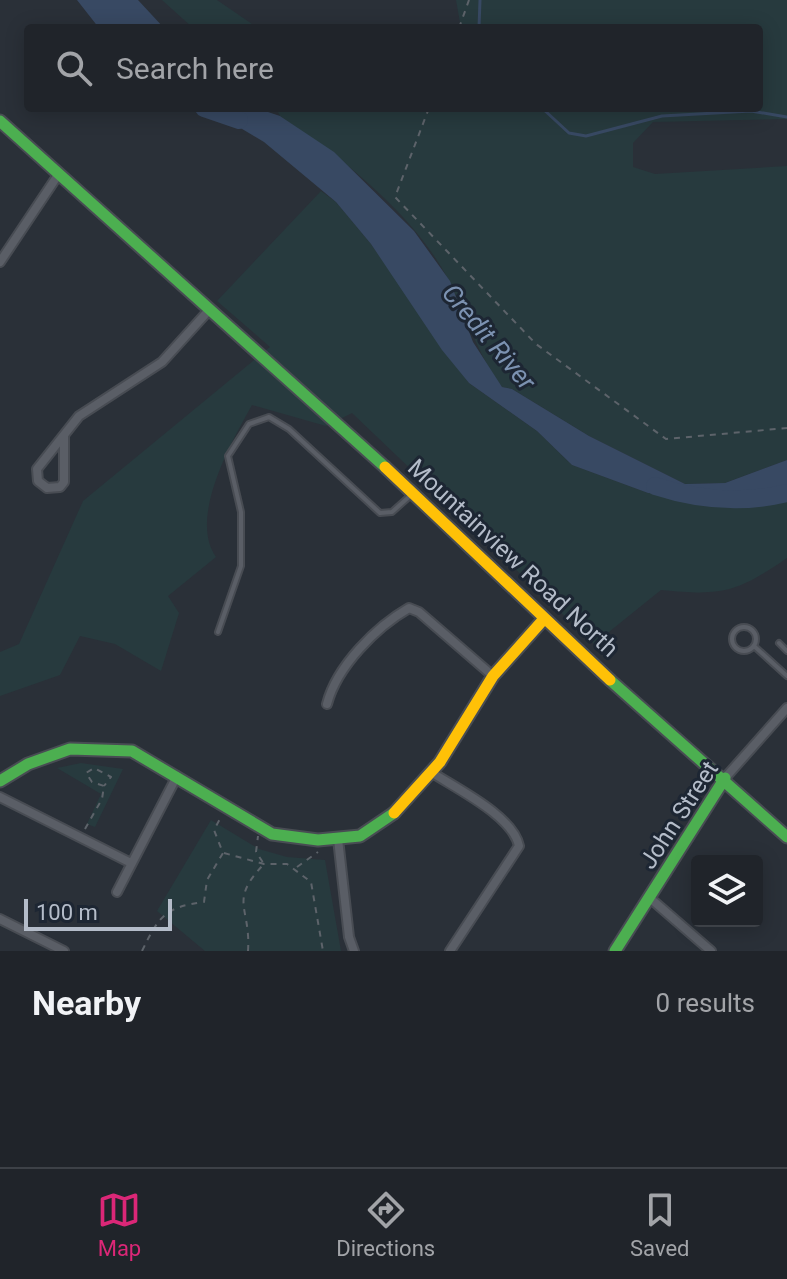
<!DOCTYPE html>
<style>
:root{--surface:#20242a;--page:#2d3036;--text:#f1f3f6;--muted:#a2a4a8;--line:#3d4147;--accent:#db2777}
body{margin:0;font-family:Roboto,sans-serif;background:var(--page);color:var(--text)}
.controls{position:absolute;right:24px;bottom:24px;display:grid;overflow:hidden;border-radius:8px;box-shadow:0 4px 20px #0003}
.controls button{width:72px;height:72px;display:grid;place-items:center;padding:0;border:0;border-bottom:2px solid var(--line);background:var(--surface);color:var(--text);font:40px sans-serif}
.scale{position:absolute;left:24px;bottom:20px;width:148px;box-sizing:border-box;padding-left:8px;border:4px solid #b4bcc9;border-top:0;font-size:22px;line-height:28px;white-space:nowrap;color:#b4bcc9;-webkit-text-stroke:6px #1d2633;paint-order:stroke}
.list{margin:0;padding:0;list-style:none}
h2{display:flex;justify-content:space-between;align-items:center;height:104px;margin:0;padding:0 32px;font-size:34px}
h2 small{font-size:26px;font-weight:400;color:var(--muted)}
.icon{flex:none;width:44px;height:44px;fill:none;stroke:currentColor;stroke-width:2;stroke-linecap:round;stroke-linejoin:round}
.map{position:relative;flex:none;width:787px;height:951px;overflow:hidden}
.search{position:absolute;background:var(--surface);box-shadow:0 4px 20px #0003;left:24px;right:24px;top:24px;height:88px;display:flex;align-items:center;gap:20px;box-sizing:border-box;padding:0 28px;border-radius:8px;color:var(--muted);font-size:30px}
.sheet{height:216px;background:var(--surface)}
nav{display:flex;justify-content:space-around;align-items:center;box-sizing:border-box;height:112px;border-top:2px solid var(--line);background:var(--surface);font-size:22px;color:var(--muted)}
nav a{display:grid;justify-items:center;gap:4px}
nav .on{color:var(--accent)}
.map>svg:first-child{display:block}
</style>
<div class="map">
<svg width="787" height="951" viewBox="0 0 787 951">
<rect width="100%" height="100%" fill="#2a3038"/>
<!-- green -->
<path fill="#273a3e" d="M162,0H217L258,28H193Z
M456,0H787V119L653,122L633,143V167L655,174L787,166V460L725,483L685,484L589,436L512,389L502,387C477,354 468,319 450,283C417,216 340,156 280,116L276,108H759V28H461Z
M321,191L336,202L371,244L469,383L537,431L572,465L648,493L787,485V558C736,593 723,596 661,590L594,644L352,413L326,426L252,405C232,441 188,518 216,557L168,596L179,613L161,671L115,644L80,636L60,675L0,696V652L19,644L83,501L270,347L217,301Z
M81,763L123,769L95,827L87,824L101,794L57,768Z
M211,820L259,849L287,857L325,860L341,951H205L157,911Z"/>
<!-- water -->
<path fill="#384963" d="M77,0H138L164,28H99Z
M207,108H256L280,116L334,152L414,231L450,281L473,342L502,387L512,389L589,436L685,484L725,483L787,460V485L746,494L648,493L572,465L537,431L469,383L442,350L371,244L336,202L264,142Z"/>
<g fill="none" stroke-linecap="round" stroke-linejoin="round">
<!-- stream -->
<path stroke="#384963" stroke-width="3" d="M479,28L480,0
M542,108L569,133L586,136L662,116L751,111L787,117"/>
<!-- river -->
<path stroke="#384963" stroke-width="18" d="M204,108L239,120
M655,486C698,500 742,504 787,493"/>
<defs>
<path id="lane" d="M732 639a12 12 0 1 1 24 0a12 12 0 1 1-24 0Z
M218,632L241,566V512L228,456L249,424L269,417L289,429L380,513L392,512L411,495
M779,643L787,651
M754,646L787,676"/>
<path id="street" d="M0,262L58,175
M64,437V482L60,487L47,488L38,481L37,469L79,416L162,362L210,309
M327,704C337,666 376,627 409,608L419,612L493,676
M431,772C457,789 513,816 519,846L450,951
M725,778L787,708
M0,797L129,862
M338,839L349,937L354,951
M117,892L177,776
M651,899L711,951
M0,919L64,951"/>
<path id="fast" d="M0,121L385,467
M610,680L787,837
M0,781L28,764L70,749L132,751L272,834L318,840L360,836L394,813
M615,951L725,778"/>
<path id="slow" d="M385,467L610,680
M394,813L440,762L493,676L543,620"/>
</defs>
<!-- lane casing -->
<use href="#lane" stroke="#484c53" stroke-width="8"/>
<!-- street casing -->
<use href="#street" stroke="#484c53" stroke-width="12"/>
<!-- fast casing -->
<use href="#fast" stroke="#484c53" stroke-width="15"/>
<!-- slow casing -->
<use href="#slow" stroke="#484c53" stroke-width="15"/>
<!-- path -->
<path stroke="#5d636a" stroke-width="2" stroke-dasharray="6 6" stroke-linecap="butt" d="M459,28L469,0
M429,108L395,197L536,344L666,439L787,428
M85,829L102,799L104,786L92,782L86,773L94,768L111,777L104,786
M224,853L264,864H287L311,882L323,951
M297,867L318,852
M142,951C159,916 165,907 204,902L207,880L223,853L214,830L222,815
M248,951C251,906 228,902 264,864L256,852L258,836"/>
<!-- lane -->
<use href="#lane" stroke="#5a5e66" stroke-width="4"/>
<!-- street -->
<use href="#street" stroke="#5a5e66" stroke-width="8"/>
<!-- fast -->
<use href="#fast" stroke="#4caf50" stroke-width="11"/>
<!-- slow -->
<use href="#slow" stroke="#ffc107" stroke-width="11"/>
</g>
<g text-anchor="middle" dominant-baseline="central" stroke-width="6" stroke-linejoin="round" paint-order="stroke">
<!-- street labels -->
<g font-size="24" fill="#b4bcc9" stroke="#1d2633">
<text transform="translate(513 558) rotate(43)">Mountainview Road North</text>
<text transform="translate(679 815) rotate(-57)">John Street</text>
</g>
<!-- water labels -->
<g font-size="26" font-style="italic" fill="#7c92b1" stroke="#1d2633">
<text transform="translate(489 337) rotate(50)">Credit River</text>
</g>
</g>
</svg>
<div class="controls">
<button><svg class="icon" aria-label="layers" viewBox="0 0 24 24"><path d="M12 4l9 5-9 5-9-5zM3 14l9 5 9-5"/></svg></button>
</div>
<div class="scale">100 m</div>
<div class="search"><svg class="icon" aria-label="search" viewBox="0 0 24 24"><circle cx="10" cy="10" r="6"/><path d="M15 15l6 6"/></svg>Search here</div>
</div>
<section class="sheet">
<h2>Nearby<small>0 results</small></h2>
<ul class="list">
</ul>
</section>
<nav>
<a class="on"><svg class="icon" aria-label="map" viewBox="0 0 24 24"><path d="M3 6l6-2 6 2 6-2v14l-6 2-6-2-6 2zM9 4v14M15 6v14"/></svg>Map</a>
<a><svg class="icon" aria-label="directions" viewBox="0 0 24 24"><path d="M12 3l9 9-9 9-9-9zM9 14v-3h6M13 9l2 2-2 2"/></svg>Directions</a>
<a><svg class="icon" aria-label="saved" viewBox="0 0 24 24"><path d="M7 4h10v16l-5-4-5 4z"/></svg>Saved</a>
</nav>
